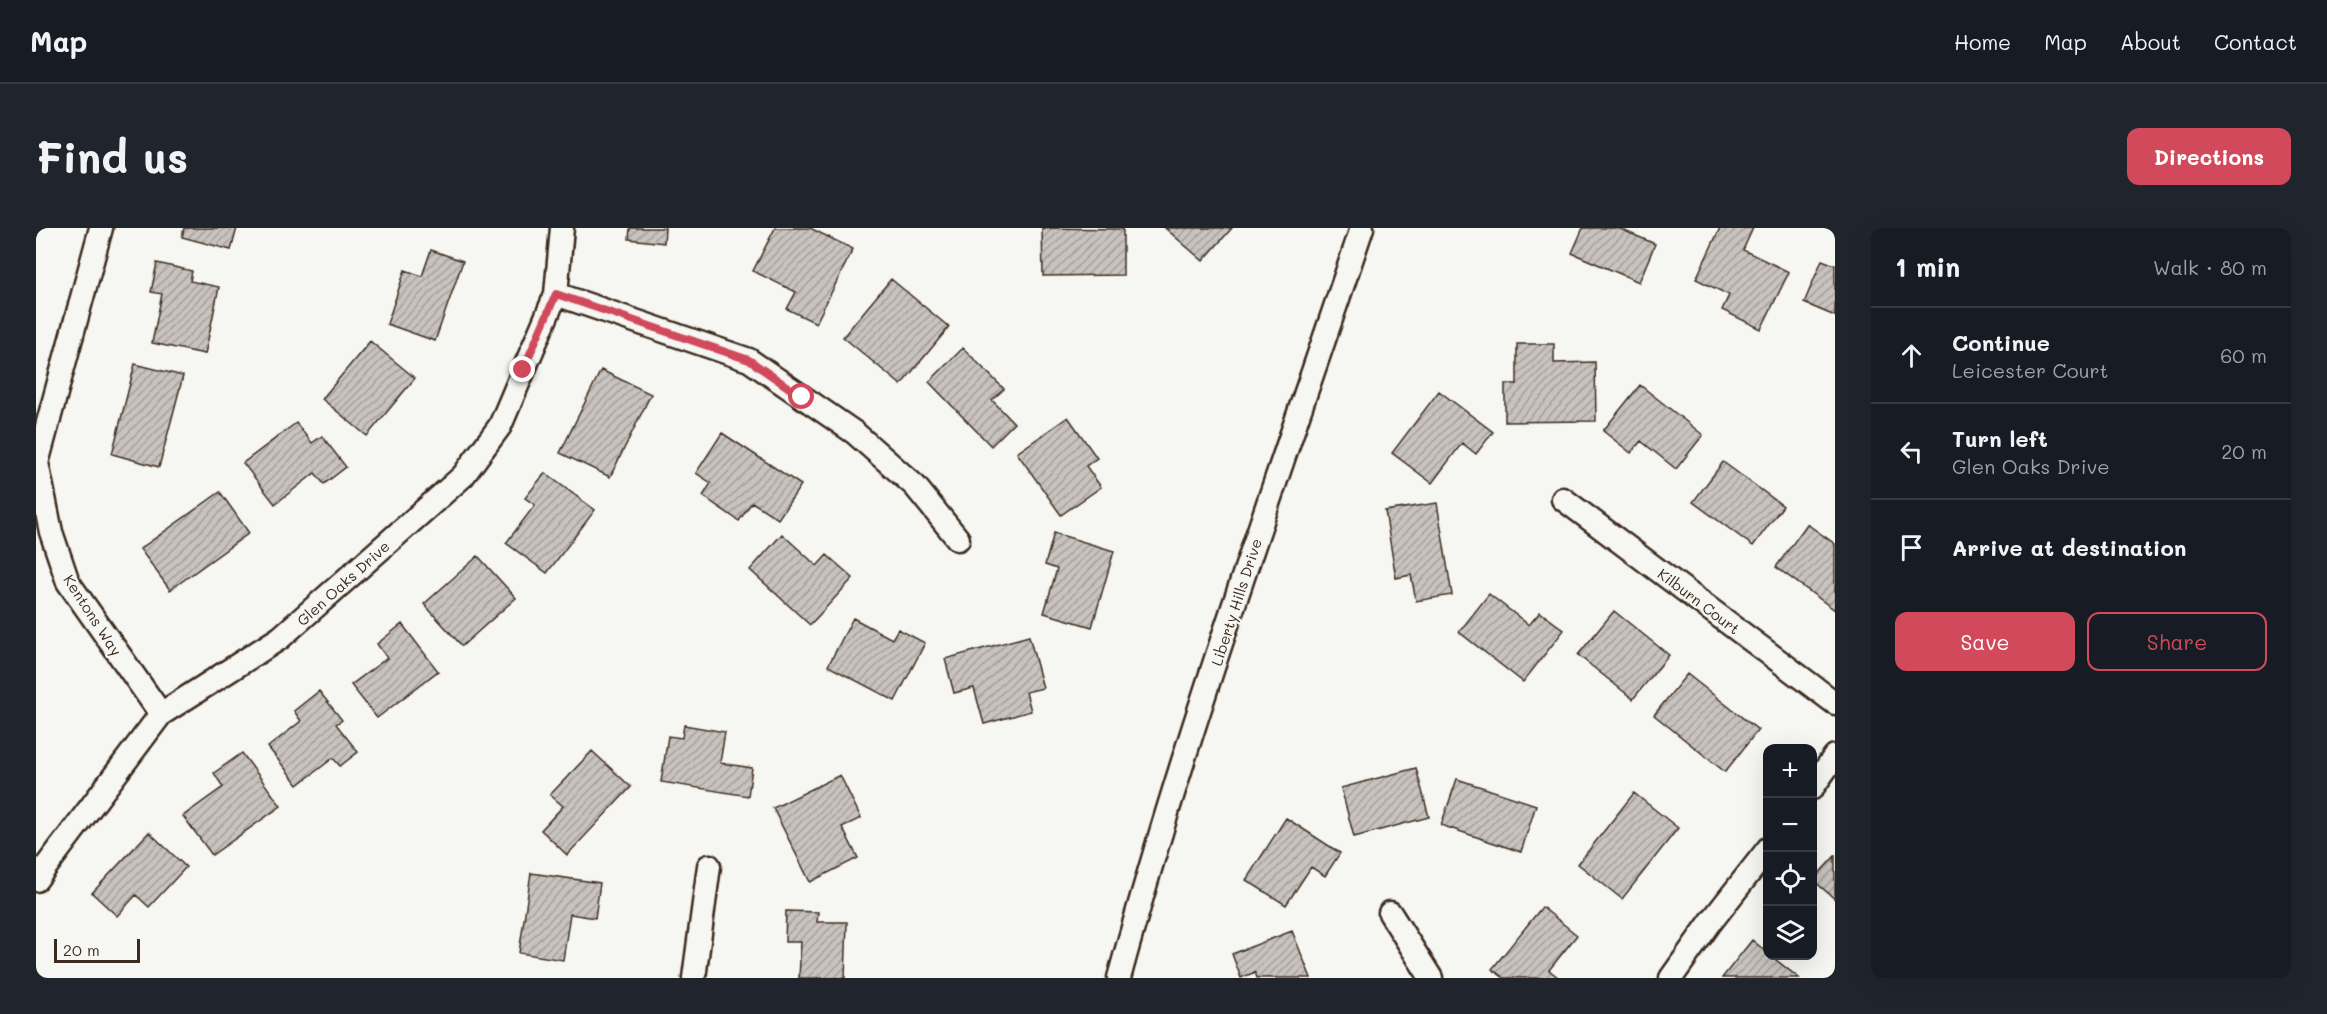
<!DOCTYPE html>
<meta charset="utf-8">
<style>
:root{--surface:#171b24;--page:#20242c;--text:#f1f3f6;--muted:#9ea1a6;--line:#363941;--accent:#d1495b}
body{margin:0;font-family:Mali,sans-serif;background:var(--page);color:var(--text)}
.controls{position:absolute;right:18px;bottom:18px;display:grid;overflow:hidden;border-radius:12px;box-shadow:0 6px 24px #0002}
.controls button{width:54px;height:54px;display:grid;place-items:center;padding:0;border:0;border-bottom:2px solid var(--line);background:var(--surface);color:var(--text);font:30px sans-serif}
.scale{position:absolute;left:18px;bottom:15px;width:86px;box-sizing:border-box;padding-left:6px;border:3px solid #3b2a1e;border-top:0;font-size:16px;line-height:21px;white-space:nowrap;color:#3b2a1e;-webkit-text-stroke:4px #f6f6f2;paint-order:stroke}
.stop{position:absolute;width:18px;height:18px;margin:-14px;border:4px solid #d1495b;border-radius:50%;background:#fff}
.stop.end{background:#d1495b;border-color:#fff;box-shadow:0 2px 6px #0008}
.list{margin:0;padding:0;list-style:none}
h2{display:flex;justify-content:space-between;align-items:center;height:78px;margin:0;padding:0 24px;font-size:26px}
h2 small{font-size:20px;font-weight:400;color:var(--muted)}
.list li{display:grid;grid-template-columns:39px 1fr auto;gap:18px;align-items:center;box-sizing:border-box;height:96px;padding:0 24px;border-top:2px solid var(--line)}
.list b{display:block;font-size:22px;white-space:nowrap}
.list p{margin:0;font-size:20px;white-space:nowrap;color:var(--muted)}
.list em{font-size:20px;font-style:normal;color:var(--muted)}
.actions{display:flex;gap:12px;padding:18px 24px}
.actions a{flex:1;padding:14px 0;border:2px solid var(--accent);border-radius:12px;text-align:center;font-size:21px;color:var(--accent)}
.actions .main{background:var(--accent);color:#fff}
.icon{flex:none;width:33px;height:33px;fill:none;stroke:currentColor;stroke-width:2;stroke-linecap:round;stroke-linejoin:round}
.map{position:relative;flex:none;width:1799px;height:750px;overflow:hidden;border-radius:12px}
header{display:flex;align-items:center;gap:36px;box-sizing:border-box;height:84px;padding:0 30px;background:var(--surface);border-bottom:2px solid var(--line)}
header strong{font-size:28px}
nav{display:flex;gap:33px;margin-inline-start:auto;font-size:21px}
.intro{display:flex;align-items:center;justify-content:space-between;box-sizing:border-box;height:144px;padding:0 36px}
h1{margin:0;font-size:42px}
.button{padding:15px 27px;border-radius:12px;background:var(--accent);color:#fff;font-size:21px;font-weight:700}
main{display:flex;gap:36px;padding:0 36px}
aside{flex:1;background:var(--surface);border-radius:12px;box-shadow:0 6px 24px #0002}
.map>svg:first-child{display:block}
</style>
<header>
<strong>Map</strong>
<nav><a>Home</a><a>Map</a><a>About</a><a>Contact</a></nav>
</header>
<div class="intro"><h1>Find us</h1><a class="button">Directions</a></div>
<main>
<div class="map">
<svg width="1799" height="750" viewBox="0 0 1799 750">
<defs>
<pattern id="building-hatch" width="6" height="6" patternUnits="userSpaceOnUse" patternTransform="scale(1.5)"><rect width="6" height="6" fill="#c8c3be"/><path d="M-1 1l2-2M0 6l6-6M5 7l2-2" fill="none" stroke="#a49f9a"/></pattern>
</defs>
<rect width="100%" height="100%" fill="#f6f6f2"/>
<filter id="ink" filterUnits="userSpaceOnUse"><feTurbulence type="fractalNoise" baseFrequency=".0167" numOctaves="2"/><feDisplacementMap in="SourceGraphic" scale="12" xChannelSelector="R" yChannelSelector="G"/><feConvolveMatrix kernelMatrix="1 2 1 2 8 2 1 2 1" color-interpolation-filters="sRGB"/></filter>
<g filter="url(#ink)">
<!-- building -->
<path fill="url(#building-hatch)" stroke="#3b2a1e" stroke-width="1.5" d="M148,0H201L195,22L146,9Z
M594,0H629L628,15L593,11Z
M739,0H774L817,21L780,95L751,81L760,64L717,43Z
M1006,0L1087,1V47L1007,48Z
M1129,0H1196L1167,33Z
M1547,0H1582L1619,16L1603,54L1536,25Z
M1684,0H1717L1707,22L1753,44L1725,101L1686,82L1693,67L1660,51Z
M395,22L427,33L399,113L351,96L369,42L386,48Z
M1786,32L1799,37V88L1768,75Z
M121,35L156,43L154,53L183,59L169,126L116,115L126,66L115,64Z
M855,51L913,99L865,157L807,109Z
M334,113L379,150L331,208L286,171Z
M1481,116H1518V135L1559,134L1560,193L1469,194V156H1481Z
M927,120L968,161L956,172L978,195L955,218L893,154Z
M99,136L147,148L123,239L76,226Z
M565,142L615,166L574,249L524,225Z
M1604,157L1667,207L1640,241L1605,213L1595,225L1567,203Z
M1403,163L1457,204L1440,226L1426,215L1396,255L1356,225Z
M1032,189L1061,230L1050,238L1065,259L1025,287L981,225Z
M260,195L276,215L286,208L310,239L288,256L279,245L239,276L207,235Z
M686,205L765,257L742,291L716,274L703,293L667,268L675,255L660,245Z
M1687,234L1747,278L1717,318L1657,274Z
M509,245L559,282L511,345L470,315L499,277L489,270Z
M184,264L213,305L134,362L104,321Z
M1401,275L1416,367L1380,373L1375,347L1360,350L1349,283Z
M1771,296L1799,316V382L1740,339Z
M1018,305L1078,323L1056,399L1008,385L1021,341L1009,337Z
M746,306L781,338L791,327L817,350L774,397L714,342Z
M442,328L480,370L426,418L388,376Z
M1453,366L1493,397L1504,384L1528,402L1487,454L1423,404Z
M1578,383L1633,427L1597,471L1542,427Z
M817,390L856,411L862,401L889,415L859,473L792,438Z
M366,396L402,443L341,490L315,457L351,430L341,416Z
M993,408L1007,460L990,464L995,483L948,496L938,460L918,465L909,431Z
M1651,446L1722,502L1689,544L1618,487Z
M283,463L306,492L300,496L322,524L304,538L297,530L262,557L232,519L265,493L258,483Z
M648,497L689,504L684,535L716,540L712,568L625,554L632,508L646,510Z
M556,523L595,559L531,627L505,602L527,578L514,567Z
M206,525L245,578L176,627L147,588L187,559L178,545Z
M1380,540L1393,589L1318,609L1305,560Z
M804,547L825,590L806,599L822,630L774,654L737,580Z
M1421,551L1500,577L1485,624L1405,597Z
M1598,565L1642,600L1586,671L1542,636Z
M1250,590L1304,625L1289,648L1275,639L1250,677L1210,652Z
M113,604L150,639L113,679L100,667L81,688L56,665Z
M1799,628V671L1777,652Z
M495,645L564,655L559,690L534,686L527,732L483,725Z
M1506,679L1541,707L1513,742L1523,750H1468L1456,741Z
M750,683L782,684L781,694H811L809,750H763L765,714H749Z
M1256,703L1275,750H1221L1219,744L1205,750L1196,726Z
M1716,712L1732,725V728H1735L1763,750H1686Z"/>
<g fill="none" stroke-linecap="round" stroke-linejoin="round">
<defs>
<path id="minor" d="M65,0L1,235L15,304L32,354L125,486
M520,66L713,132L819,205L879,258L922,311
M1527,271L1799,475
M1776,560L1799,528
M0,652L125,486L244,410L427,248L464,198L520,66L526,0
M1354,685L1395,750
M658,750L673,638
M1083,750C1152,497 1242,249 1326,0
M1635,750L1674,695L1732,621"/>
</defs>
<!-- minor casing -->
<use href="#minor" stroke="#3b2a1e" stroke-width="27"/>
<!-- minor -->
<use href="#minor" stroke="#f6f6f2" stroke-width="22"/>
</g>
</g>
<g fill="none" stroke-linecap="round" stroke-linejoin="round" filter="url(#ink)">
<!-- route -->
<path stroke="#d1495b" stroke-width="8" d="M487,142L520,66L713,132L766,169"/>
</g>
<g text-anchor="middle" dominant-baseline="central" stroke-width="4.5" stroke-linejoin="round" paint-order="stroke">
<!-- street labels -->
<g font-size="15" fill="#3b2a1e" stroke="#f6f6f2">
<text transform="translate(307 355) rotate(-42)">Glen Oaks Drive</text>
<text transform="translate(1663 373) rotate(37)">Kilburn Court</text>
<text transform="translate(1200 374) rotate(-72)">Liberty Hills Drive</text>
<text transform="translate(57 387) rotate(57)">Kentons Way</text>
</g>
</g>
</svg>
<div class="controls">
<button>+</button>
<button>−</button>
<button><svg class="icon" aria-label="locate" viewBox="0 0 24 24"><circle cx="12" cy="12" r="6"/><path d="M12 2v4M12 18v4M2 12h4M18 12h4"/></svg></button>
<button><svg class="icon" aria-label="layers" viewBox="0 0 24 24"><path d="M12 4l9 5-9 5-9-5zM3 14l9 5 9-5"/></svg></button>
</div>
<div class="scale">20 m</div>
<div class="stop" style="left:766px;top:169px"></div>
<div class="stop end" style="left:487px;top:142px"></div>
</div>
<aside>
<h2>1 min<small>Walk · 80 m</small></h2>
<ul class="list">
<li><svg class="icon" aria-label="ahead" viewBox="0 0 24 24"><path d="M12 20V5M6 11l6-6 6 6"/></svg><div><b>Continue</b><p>Leicester Court</p></div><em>60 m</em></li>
<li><svg class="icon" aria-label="left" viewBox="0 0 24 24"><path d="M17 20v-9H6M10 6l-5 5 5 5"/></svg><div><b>Turn left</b><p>Glen Oaks Drive</p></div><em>20 m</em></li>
<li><svg class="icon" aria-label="arrive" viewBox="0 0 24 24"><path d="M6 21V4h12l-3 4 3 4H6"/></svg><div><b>Arrive at destination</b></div></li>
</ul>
<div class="actions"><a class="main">Save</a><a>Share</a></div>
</aside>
</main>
